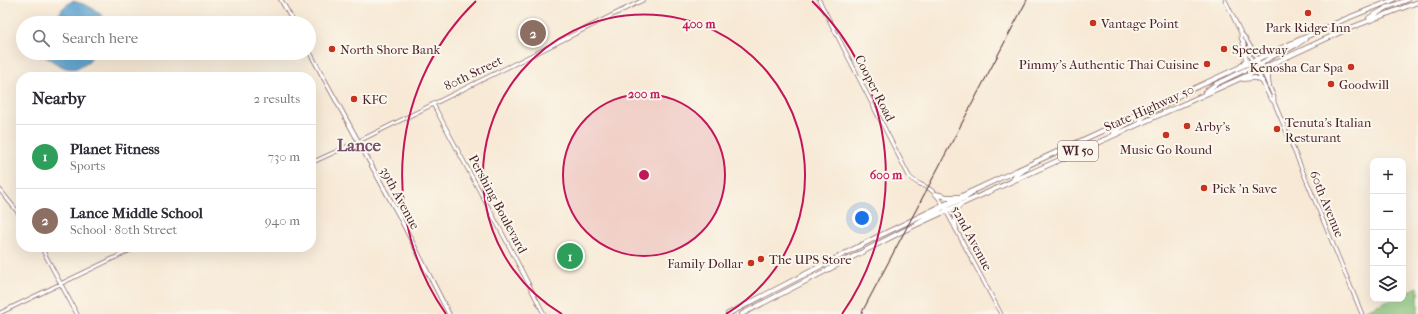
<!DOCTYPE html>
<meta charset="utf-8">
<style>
:root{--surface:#fff;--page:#f2f2f3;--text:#2b2b33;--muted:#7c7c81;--line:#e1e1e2;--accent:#b45309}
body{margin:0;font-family:"IM FELL French Canon",serif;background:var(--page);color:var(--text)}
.controls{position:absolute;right:12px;bottom:12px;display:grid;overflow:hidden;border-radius:8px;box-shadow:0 4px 16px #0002}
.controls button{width:36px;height:36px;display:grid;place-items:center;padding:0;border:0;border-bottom:1px solid var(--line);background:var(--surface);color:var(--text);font:20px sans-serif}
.you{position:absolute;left:862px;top:218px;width:14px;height:14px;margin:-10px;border:3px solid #fff;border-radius:50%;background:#1a73e8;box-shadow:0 0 0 6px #1a73e833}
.badge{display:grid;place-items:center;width:26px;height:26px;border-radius:50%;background:var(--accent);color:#fff;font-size:13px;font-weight:700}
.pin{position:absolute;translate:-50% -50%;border:2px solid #fff;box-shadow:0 1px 4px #0006}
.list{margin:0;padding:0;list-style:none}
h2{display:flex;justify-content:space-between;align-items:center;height:52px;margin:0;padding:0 16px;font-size:17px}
h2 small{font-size:13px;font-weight:400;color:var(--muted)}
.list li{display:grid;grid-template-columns:26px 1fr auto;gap:12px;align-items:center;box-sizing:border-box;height:64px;padding:0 16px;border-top:1px solid var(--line)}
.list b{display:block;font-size:15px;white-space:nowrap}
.list p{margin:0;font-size:13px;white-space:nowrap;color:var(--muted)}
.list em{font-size:13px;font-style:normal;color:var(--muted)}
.icon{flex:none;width:22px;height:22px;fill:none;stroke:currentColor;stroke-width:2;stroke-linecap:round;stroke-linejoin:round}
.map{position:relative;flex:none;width:1418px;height:314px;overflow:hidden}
.search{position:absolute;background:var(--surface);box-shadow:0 4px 16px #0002;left:16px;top:16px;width:300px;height:44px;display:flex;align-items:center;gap:10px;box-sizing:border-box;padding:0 14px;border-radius:22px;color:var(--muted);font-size:15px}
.panel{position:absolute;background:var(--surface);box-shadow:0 4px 16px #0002;left:16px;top:72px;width:300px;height:180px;border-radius:16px}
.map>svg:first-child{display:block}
</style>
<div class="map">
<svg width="1418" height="314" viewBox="0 0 1418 314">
<rect width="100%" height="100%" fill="#fbf7ec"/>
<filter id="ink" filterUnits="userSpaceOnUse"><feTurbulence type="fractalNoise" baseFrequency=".025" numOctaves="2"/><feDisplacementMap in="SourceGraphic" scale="8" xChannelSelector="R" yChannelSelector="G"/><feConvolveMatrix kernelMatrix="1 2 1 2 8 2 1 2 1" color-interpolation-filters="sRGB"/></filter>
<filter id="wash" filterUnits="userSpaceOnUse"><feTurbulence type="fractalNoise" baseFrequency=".012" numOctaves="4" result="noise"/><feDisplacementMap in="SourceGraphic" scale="16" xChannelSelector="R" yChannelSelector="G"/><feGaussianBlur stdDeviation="0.9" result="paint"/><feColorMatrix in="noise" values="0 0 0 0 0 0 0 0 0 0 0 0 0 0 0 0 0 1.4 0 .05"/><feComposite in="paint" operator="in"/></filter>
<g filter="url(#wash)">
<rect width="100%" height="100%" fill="#f7e9d5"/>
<!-- green -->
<path fill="#88c47a" stroke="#697252" d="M1418,287V314H1363L1362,312L1391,299H1403V294Z"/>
<!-- water -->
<path fill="#5aa3d1" stroke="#52617e" d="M72,1C86,4 100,10 108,23H39L57,16L63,8Z
M35,53H95C92,56 90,60 87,63C64,79 55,56 36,55Z"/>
</g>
<g filter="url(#ink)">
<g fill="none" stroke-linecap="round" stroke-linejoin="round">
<defs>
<path id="tertiary" d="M819,0L909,176C915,184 923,184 931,190C936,194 940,199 943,205L1001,314
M1225,0L1241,33C1250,41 1268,83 1274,97V102L1362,314
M1241,33V38L1270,98L1274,102
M433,104L508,244L544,314
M311,163L359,141L643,0
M0,190L21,216
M41,247L77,314
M0,313L137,247"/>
<path id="secondary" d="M281,0L294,23
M309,51L398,214L449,314"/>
<path id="primary" d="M1369,18L1386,8L1407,0
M1250,47L1257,52H1270
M1241,66L1246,60L1243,42
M1257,71C1263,57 1282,53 1294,46C1298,44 1302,41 1305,39
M1243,79L1255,78L1262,81
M1269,86C1268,78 1266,72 1272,66
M1205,92L1216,84L1251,67L1256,60
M1140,123V120C1149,111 1164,107 1175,99
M1113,132L1132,121L1133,116
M1013,180L1015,176L1027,168
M936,194L947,197H958
M946,211L947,206L965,198L973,192
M917,223L942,208
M956,229C955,221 953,211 960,205
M728,314L875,238L968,193L1290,44L1343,20L1393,0
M742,314L905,230L946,211L1257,71L1345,30L1418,2"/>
</defs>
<!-- tertiary casing -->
<use href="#tertiary" stroke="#876666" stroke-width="4.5"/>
<!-- secondary casing -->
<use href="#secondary" stroke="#876666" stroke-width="5"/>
<!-- primary casing -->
<use href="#primary" stroke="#876666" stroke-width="5.5"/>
<!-- tertiary -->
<use href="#tertiary" stroke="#fff" stroke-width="3"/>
<!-- secondary -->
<use href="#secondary" stroke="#fff" stroke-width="3.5"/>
<!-- primary -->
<use href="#primary" stroke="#fff" stroke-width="4"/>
<!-- rail -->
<path stroke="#4a1f2b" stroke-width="1" d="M861,314L1027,0"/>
</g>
</g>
<!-- distance rings -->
<circle cx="644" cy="175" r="81" fill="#c2185b" fill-opacity=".12"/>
<g fill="none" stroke="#c2185b" stroke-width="2">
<circle cx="644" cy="175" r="81"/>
<path d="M562 314A161 161 0 1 1 726 314"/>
<path d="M446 314A242 242 0 0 1 476 1M812 1A242 242 0 0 1 842 314"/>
</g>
<!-- markers -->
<g fill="#c8321e" stroke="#fbf7ec" stroke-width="1.5">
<circle cx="1308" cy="13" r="4"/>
<circle cx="1093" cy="23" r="4"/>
<circle cx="332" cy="49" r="4"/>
<circle cx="1224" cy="49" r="4"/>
<circle cx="1207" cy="64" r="4"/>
<circle cx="1351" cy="67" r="4"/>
<circle cx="1331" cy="84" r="4"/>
<circle cx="354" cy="99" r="4"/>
<circle cx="1187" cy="126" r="4"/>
<circle cx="1277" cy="129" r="4"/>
<circle cx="1166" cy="135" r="4"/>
<circle cx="1204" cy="188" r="4"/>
<circle cx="761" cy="259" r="4"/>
<circle cx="751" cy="263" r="4"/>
</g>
<g text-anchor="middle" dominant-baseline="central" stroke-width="4" stroke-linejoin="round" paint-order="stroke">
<!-- shield labels -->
<rect fill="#fbf7ec" stroke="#7f6065" stroke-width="1" x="1058" y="141" width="40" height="20" rx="3"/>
<g font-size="12" font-weight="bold" fill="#4a1f2b">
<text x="1078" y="151">WI 50</text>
</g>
<!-- poi labels -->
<g font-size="13" fill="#4a1f2b" stroke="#fbf7ec" text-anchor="start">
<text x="1101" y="23">Vantage Point</text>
<text x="1308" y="27" text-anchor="middle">Park Ridge Inn</text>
<text x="340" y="49">North Shore Bank</text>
<text x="1232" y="49">Speedway</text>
<text x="1199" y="64" text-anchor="end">Pimmy's Authentic Thai Cuisine</text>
<text x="1343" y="67" text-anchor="end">Kenosha Car Spa</text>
<text x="1339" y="84">Goodwill</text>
<text x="362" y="99">KFC</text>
<text x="1285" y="122">Tenuta's Italian<tspan x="1285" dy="15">Resturant</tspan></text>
<text x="1195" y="126">Arby's</text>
<text x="1166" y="149" text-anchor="middle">Music Go Round</text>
<text x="1212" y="188">Pick 'n Save</text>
<text x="769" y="259">The UPS Store</text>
<text x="743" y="263" text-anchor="end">Family Dollar</text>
</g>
<!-- street labels -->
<g font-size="13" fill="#4a1f2b" stroke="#fbf7ec">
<text transform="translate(473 73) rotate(-26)">80th Street</text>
<text transform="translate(875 88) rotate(63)">Cooper Road</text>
<text transform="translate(1149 108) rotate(-24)">State Highway 50</text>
<text transform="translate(400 198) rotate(62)">39th Avenue</text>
<text transform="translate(498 204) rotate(62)">Pershing Boulevard</text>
<text transform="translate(1327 204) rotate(68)">60th Avenue</text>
<text transform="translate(972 238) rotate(62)">52nd Avenue</text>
</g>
<!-- district labels -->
<g font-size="17" font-weight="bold" fill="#774f6b" stroke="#fbf7ec">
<text x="359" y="145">Lance</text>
</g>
</g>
<circle cx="644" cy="175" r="6" fill="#c2185b" stroke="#fbf7ec" stroke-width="2"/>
<g font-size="12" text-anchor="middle" font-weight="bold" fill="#c2185b" stroke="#fbf7ec" stroke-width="4" stroke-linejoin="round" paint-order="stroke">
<text x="699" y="28">400 m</text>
<text x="644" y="98">200 m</text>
<text x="886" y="179">600 m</text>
</g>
</svg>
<div class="controls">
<button>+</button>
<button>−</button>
<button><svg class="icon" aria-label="locate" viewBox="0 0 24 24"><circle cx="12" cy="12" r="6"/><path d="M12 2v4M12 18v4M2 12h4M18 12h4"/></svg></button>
<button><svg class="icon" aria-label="layers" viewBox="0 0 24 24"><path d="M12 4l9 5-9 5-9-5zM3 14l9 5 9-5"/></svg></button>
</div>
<div class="you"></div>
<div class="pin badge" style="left:570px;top:256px;background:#2e9e5b">1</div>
<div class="pin badge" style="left:533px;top:33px;background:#8d6e63">2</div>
<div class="search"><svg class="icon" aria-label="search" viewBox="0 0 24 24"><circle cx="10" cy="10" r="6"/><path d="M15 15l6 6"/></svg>Search here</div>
<section class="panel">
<h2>Nearby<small>2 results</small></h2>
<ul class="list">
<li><span class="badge" style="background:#2e9e5b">1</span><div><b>Planet Fitness</b><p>Sports</p></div><em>730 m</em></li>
<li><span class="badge" style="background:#8d6e63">2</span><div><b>Lance Middle School</b><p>School · 80th Street</p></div><em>940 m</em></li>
</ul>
</section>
</div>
